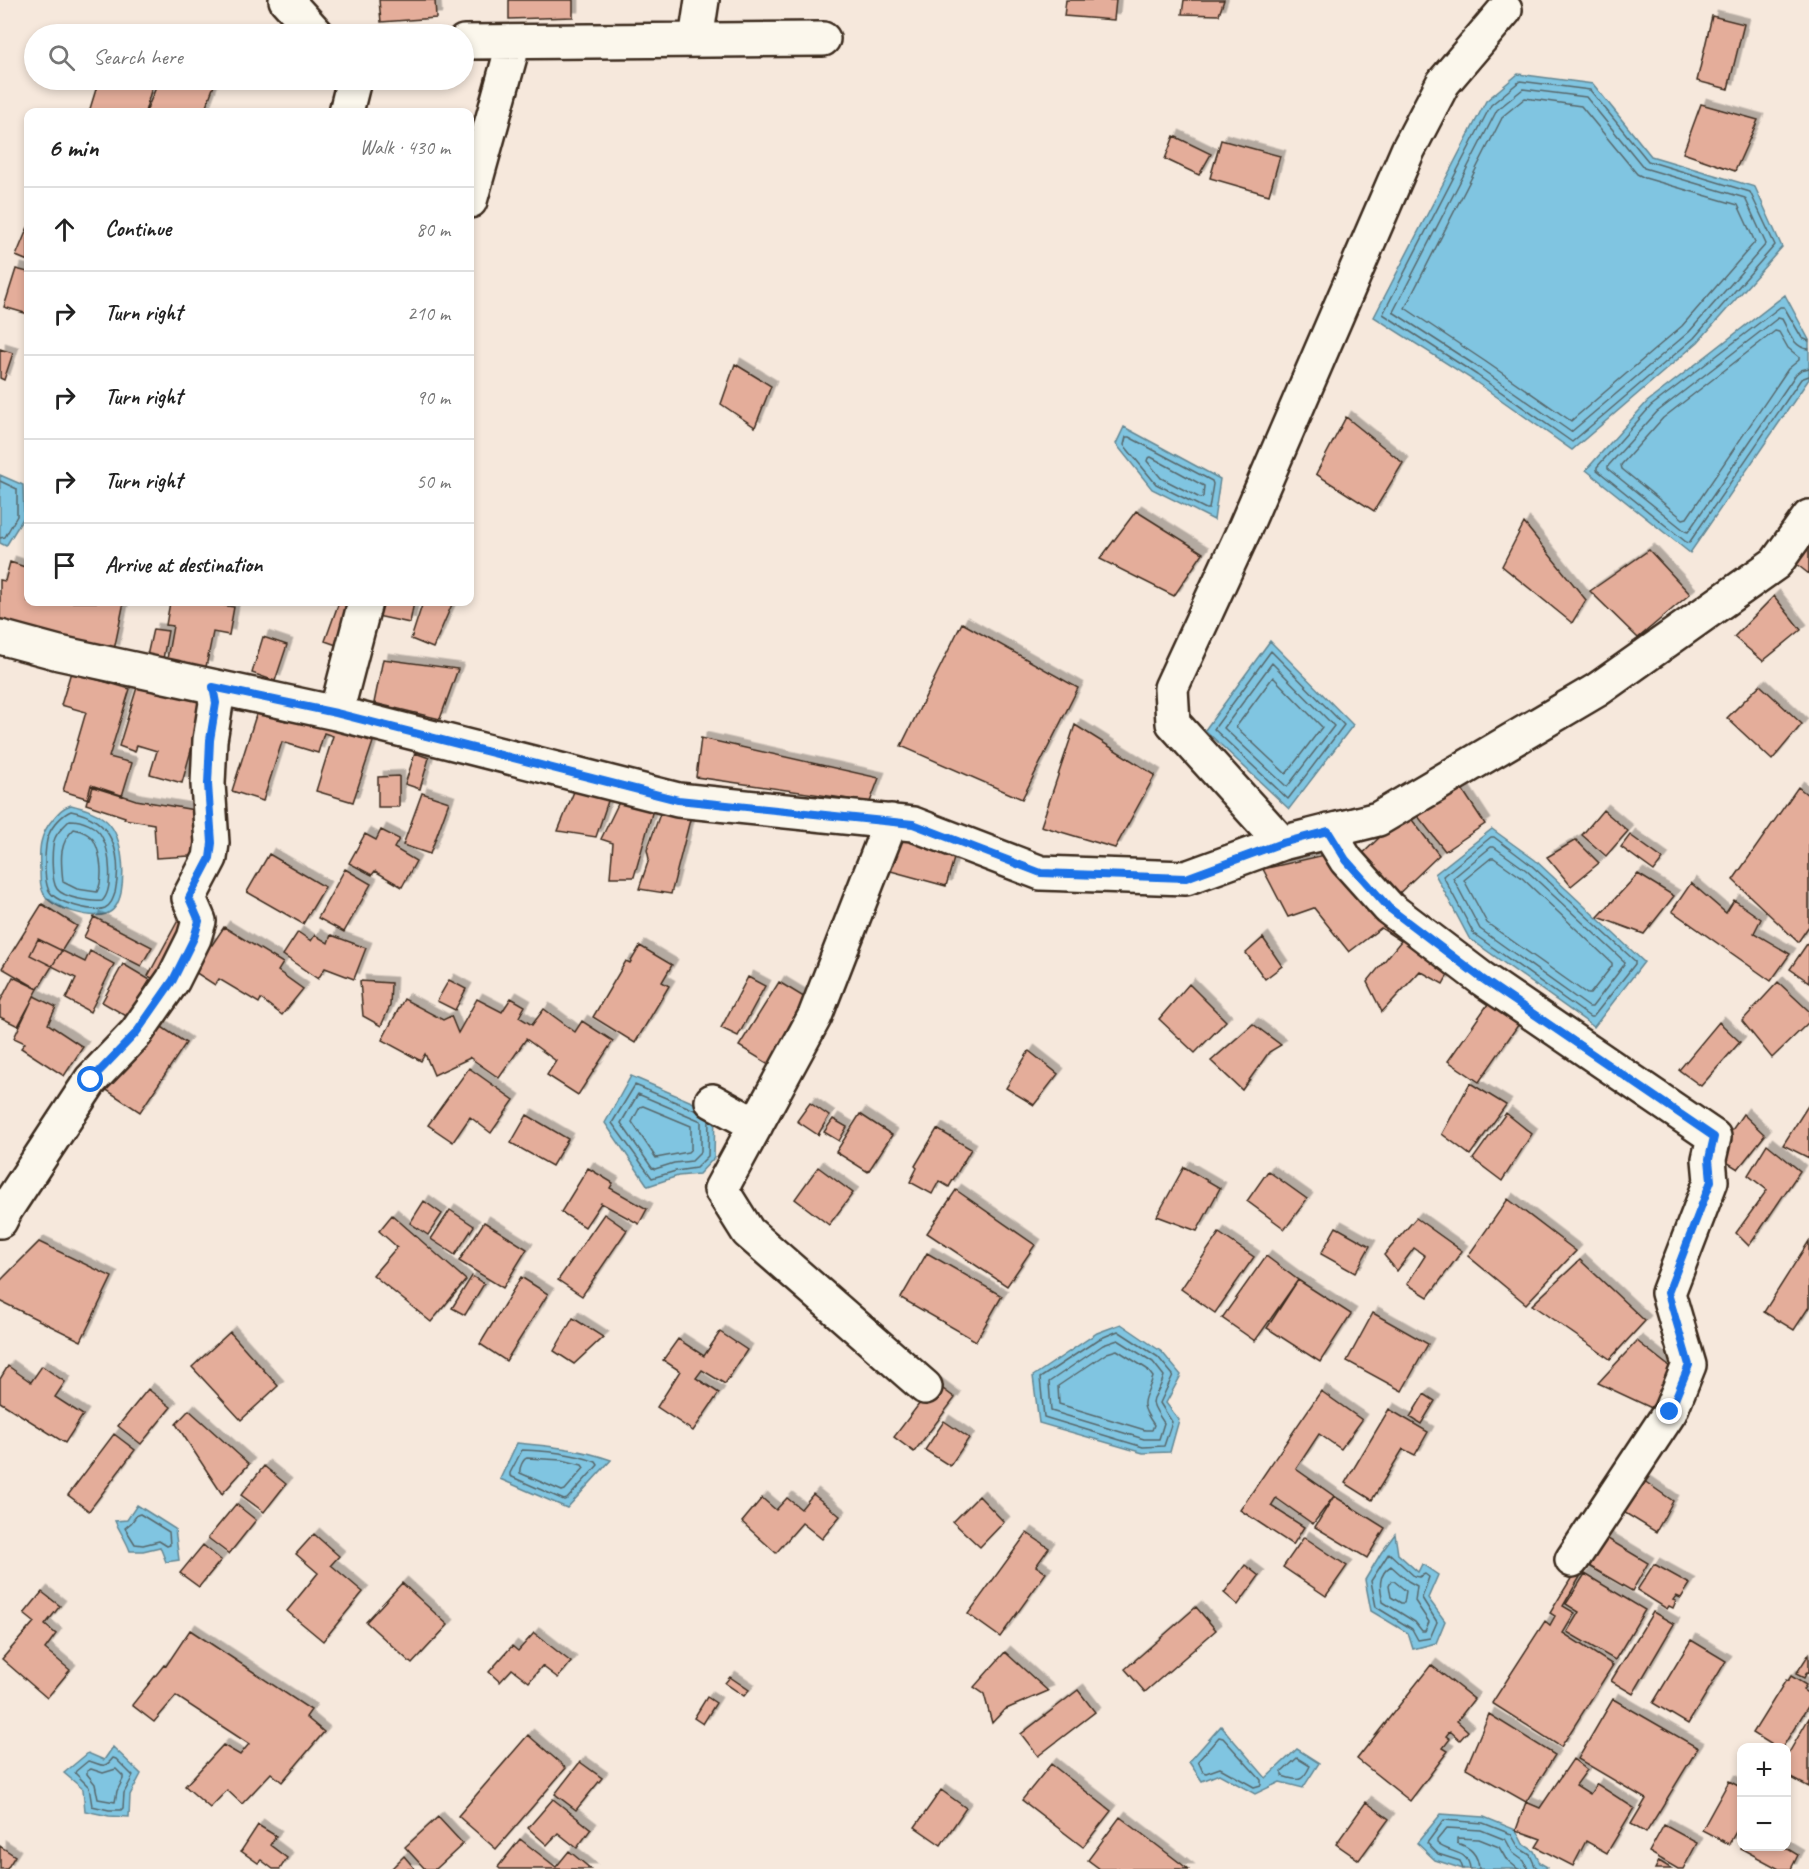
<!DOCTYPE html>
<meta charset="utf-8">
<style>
:root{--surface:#fff;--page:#f6f6f6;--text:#222;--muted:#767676;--line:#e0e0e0}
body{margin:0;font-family:Caveat,sans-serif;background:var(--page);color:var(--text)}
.controls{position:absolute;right:18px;bottom:18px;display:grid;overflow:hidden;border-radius:12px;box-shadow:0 3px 9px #0003}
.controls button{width:54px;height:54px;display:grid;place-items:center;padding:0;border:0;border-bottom:2px solid var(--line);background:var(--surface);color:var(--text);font:30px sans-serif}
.stop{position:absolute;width:18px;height:18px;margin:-14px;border:4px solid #1a73e8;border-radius:50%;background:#fff}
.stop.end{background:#1a73e8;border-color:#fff;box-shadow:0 2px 6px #0008}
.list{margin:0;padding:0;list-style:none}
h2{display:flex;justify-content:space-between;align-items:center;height:78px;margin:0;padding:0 24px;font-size:26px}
h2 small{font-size:20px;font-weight:400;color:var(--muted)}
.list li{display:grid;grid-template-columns:39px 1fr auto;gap:18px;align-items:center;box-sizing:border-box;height:84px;padding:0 24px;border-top:2px solid var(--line)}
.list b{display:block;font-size:22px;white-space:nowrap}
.list em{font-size:20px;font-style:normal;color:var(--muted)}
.icon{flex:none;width:33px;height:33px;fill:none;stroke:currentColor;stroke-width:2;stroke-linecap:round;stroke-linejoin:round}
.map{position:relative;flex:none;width:1809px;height:1869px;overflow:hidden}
.search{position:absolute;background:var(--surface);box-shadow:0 3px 9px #0003;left:24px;top:24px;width:450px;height:66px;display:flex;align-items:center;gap:15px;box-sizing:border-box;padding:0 21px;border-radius:33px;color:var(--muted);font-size:22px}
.panel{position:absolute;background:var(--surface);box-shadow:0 3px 9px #0003;left:24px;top:108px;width:450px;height:498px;border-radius:12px}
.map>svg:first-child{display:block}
</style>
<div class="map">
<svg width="1809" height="1869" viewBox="0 0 1809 1869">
<defs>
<filter id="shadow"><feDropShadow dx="5.5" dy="-5.5" stdDeviation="0" flood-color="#0004"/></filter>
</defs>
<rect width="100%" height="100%" fill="#f6e8dc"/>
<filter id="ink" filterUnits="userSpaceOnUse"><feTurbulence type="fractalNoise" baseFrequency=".0167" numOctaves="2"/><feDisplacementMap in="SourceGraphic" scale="12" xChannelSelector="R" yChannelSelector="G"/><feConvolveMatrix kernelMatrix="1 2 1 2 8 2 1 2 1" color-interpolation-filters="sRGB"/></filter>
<g filter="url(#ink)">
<!-- water -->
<path fill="#80c5e1" stroke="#648793" stroke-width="1.5" d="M1518,74L1593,84L1651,156L1755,187L1782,247L1698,342L1572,450L1473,380L1374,317L1486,101Z
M1785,295L1809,340V379L1690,553L1586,470L1647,402Z
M1124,427L1220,479L1214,520L1152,489L1116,444Z
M0,475L23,485L24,517L6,546L0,543Z
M1270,641L1353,725L1289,809L1205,730Z
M71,805C83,808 94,811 104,819C123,833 125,871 121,893C119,902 115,911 106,914C91,919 55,909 46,897C40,890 40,879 40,870C39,850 39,835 53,819C59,812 62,808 71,805Z
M1492,829L1535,860L1644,962L1594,1027L1469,938L1435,874Z
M631,1076L715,1112L714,1158L699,1174L678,1176L648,1186L605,1123Z
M1121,1324L1162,1352L1181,1375L1166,1403L1179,1420L1170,1452L1143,1453L1039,1423L1033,1376L1097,1333Z
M517,1443C550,1446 580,1449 611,1460L567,1508L500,1479Z
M137,1505L175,1529L179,1560L166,1562L160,1547L143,1551H130C126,1540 120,1532 115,1521L127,1520Z
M1395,1534L1398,1554L1418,1572L1422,1564L1438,1575L1428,1598L1445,1621L1436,1643L1413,1649L1408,1633L1371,1611L1365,1580L1381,1553Z
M1221,1726L1266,1778L1297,1749L1319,1763L1303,1788L1280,1782L1255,1794L1219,1774L1202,1781L1189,1762Z
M113,1747L141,1774L130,1795L129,1817L109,1816L85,1811L83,1789L64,1773L88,1753L104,1760Z
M1441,1814L1484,1817L1516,1830L1523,1844L1534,1851L1540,1863L1547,1867L1545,1869H1463L1435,1860L1417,1843Z"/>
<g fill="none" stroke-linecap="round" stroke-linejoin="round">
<!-- shore -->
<path stroke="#57686c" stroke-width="1.5" d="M1520,81L1590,90L1648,161L1750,192L1775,245L1694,338L1572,442L1477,375L1383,314L1491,105Z
M1523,89L1586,97L1644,168L1745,198L1766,244L1689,332L1571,432L1481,369L1393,312L1497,110Z
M1525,98L1581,106L1637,174L1645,178L1738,205L1755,242L1682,326L1571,421L1486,362L1405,308L1503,116Z
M1775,331L1779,332L1788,348L1799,357V360L1788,369L1687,518L1683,519L1622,469L1621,465L1663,418Z
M1809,341L1802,338L1784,307H1780L1651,406L1597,467V470L1686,542L1689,543L1801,379L1809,376
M1809,349C1793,348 1789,331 1782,319L1778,318L1657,412L1608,466V469L1685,531L1688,532L1796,374L1801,370L1809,368
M1126,437H1129L1212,481L1213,484L1209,509H1206L1156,484L1124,445Z
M1151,457L1204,486L1203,497L1200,498L1161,478L1147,461L1148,458Z
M0,481L17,489V516L5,537L0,538
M1271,651L1344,725L1288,799L1214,729Z
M1272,663L1334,726L1287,787L1224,728Z
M1273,677L1322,727L1286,774L1236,727Z
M71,811C113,819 123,854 115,893C113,899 111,905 105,908C94,913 57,903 50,892C43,883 44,844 49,834C52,826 63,814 71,811Z
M70,820C82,820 97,826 102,837C110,851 114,890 102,901C91,902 64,898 57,889C51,881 51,847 55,838C58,831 65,825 70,820Z
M74,829C81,830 91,835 94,841C101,854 104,879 97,892L77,889L63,882C61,861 58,844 74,829Z
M1491,837H1494L1531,865L1635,961V964L1593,1017H1590L1474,934L1443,876Z
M1491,847H1494L1526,870L1625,962L1624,965L1592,1007H1589L1480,929L1453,878Z
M1491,858H1494L1521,877L1612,963V966L1590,994H1587L1487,923L1464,880Z
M638,1094L701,1121V1152L692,1161L674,1163L655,1169L652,1168L621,1123Z
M643,1106L691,1126V1149L688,1152L656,1158L632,1122L640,1107Z
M697,1111L635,1085L612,1123L652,1178L676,1171L696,1168L708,1156L709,1120
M1118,1331L1158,1357L1173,1375L1160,1403L1172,1422L1164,1446L1143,1447L1044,1417L1040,1378L1099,1339Z
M1118,1340L1153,1362L1164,1376C1156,1404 1144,1393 1164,1423L1159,1439H1144L1051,1411L1049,1382L1103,1345Z
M1117,1350L1147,1369L1153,1377C1146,1401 1136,1399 1154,1425L1152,1430H1145L1059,1404L1058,1386L1107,1353Z
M522,1450C547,1451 573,1453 596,1462L598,1465L567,1499L564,1500L510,1476V1473Z
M527,1458L562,1460L582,1465L584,1468L565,1490L562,1491L520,1473C519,1468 523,1459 527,1458Z
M140,1514L169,1532L170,1545L167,1546L159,1541L143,1545L135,1544L125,1528L131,1523L137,1515Z
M1389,1553L1414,1576L1419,1577L1425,1574L1429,1577L1422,1598L1437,1622L1430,1638L1418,1640L1412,1629L1376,1607L1371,1581Z
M1391,1566L1408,1581L1417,1586L1415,1601L1429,1622L1425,1631H1422L1415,1622L1383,1602C1380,1588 1377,1575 1391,1566Z
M1391,1581H1394L1406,1591L1404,1603H1401L1391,1597L1389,1585Z
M1219,1737L1223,1738L1261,1780V1785L1254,1787L1220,1768L1206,1773L1203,1772L1198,1761Z
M113,1758L116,1759L133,1776L124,1793L123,1808L121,1810H109L92,1806L89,1787L75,1773L76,1771L88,1761C101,1763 103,1771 113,1758Z
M1297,1758L1310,1766C1302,1783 1299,1781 1282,1776V1772Z
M91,1769L103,1773L116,1769L123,1776V1779L117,1791L115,1802L98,1799L95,1784L87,1774V1771Z
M1463,1869L1460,1861L1438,1854L1427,1843L1444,1820L1483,1823L1511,1834L1519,1848L1530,1855L1535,1866L1539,1869
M1470,1869C1469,1849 1448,1854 1437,1843V1840L1447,1828L1481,1830L1506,1840L1513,1853L1524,1861L1528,1869
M1479,1869C1478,1854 1470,1847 1457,1843V1838L1479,1839L1499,1847L1506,1859L1518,1869"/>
</g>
<!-- building -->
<path fill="#e4ad9a" stroke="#3b2a1e" stroke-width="1.5" filter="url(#shadow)" d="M379,0H435L436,18L381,22Z
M509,0H573V17L509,19Z
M1066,0H1116L1114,20L1064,16Z
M1184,0H1224L1219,15L1182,14Z
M1712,16L1744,24L1728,89L1697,81Z
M87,80H154L145,112H89L97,86Z
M159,80H216L204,112H146Z
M1701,104L1758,120L1735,171L1683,153Z
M1174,136L1211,154L1199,175L1165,159Z
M1221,140L1280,156L1269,195L1210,178Z
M28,227V261L16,256Z
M16,269L28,272V314L4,307Z
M0,349L13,353L4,380L0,378Z
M735,364L771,386L755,427L721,404Z
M1346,417L1403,463L1374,511L1316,474Z
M1136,511L1203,553L1174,596L1100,559Z
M1524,523L1586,600L1572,623L1502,566Z
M1809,546V574L1795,563Z
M1649,550L1690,594L1638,638L1590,591Z
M10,562L28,568V602H124L114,650L0,624V580L5,581Z
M1774,596L1801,630L1763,661L1734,637Z
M170,602H202L234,607L229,635L213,632L206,667L167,659L173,626L166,625Z
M339,602L359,607L345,648L325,641Z
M380,602H414L410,623L377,616Z
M423,602H453L433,648L411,639Z
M962,623L1078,688L1022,799L901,746Z
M153,629L168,631L163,659L147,656Z
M263,637L287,645L275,681L252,673Z
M383,659L458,669L440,719L374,703Z
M71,672L130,689L109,757L132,763L122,796L93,787L89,799L63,791L86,712L61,705Z
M138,684L213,706L195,736L182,783L150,774L157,751L137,745L135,752L119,746Z
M1760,685L1802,724L1772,760L1727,718Z
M257,712L286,721L289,712L302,716L300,723H303L304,719L373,742L353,802L316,791L333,736L324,733L318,753L282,742L263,801L232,791Z
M1075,725L1155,775L1115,848L1041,826Z
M701,738L879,778L870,802L696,777Z
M415,753L429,758L420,789L405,784Z
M399,776V807H378V777Z
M91,785L136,800L206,812L207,855L156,858L154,824L124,819L125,817L86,804Z
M1798,787L1809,796V926L1798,942L1733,880Z
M575,789L610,795L596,837L558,831Z
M1462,789L1485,824L1445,851L1417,815Z
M422,793L449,802L430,854L403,845Z
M621,798L654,806L634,877H610L613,843L601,839Z
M1603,810L1628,831L1606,856L1582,835Z
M661,811L691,816L671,894L639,889L649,859L647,850Z
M1406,812L1439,855L1391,901L1354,862Z
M381,830L399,839L394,848L416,861L402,887L375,871L372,875L349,863L365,834L376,840Z
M1630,835L1663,859L1654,871L1621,847Z
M896,838L955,855L946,886L887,870Z
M1576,840L1599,863L1571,886L1547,857Z
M269,854L325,887L303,924L247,892Z
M1329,854L1455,962L1443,984L1420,971L1382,1012L1367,982L1401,941L1381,928L1349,952L1314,908L1288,917L1263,869Z
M345,869L371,884L344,932L318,918Z
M1638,874L1674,896L1644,934L1598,917Z
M1691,883L1726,913L1734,900L1761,919L1754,933L1790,954L1771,981L1672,911Z
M42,904L77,926L38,989L2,968Z
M182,913L197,922L137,1008L154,979L148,976Z
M94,917L152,947L141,966L84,937Z
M224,927L283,963L278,971L303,989L282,1015L261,999L259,1003L219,979L215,985L184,965L201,938L212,945Z
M298,932L311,941L315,935L328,943L331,935L366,948L354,979L325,968L318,979L283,955Z
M1263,938L1282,966L1265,979L1246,953Z
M38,939L85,962L90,951L114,964L90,1012L66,999L76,978L30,955Z
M1809,941V982L1790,969Z
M640,946L672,965L662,982L669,986L635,1043L593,1017L626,961L630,963Z
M123,964L150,980L128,1017L102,1002Z
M13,977L38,989L18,1026L0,1017V1002Z
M748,977L765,986L738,1036L721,1028Z
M449,980L466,989L455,1010L437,1001Z
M360,981L391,983L390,1006L381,1026L363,1016Z
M779,982L812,1002L772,1066L739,1046Z
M1778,982L1809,1011V1022L1772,1058L1742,1021Z
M1189,984L1226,1021L1195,1053L1159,1019Z
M1495,994L1525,1015L1479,1082L1448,1061Z
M34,996L56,1007L48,1024L83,1047L64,1076L21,1048L25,1043L14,1038Z
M511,998L525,1006L519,1017L532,1025L544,1009L575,1032L582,1021L613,1041L578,1095L547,1075L556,1061L526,1039L499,1078L469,1057L470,1058L434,1075L425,1054L421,1061L382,1040L404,999L443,1020L451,1016L458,1033L477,999L502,1012Z
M148,1018L186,1043L140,1112L102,1087Z
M1719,1022L1740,1042L1701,1086L1679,1070Z
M1253,1024L1281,1045L1269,1052L1242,1090L1211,1061Z
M1029,1051L1058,1074L1034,1105L1006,1088Z
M469,1068L514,1100L491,1133L470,1117L453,1142L428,1125Z
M1470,1083L1506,1105L1470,1155L1442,1134Z
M810,1103L829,1116L818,1135L797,1121Z
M1809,1104V1158L1783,1145Z
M1506,1113L1532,1134L1502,1181L1473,1159Z
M860,1114L892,1135L868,1172L836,1152Z
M1743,1114L1765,1135L1738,1169L1715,1155Z
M527,1115L568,1139L552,1166L511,1143Z
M833,1119L847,1127L839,1141L824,1132Z
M937,1129L971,1149L949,1187L939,1181L932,1194L910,1182L917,1168L915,1166Z
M1767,1144L1800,1171L1749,1246L1736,1233L1767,1190L1748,1175Z
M818,1167L853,1193L829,1225L795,1199Z
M1184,1167L1220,1188L1197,1231L1157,1216Z
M588,1168L613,1183L610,1188L647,1209L639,1224L601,1203L585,1227L561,1212Z
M1268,1171L1307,1199L1285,1229L1247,1201Z
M956,1190L1035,1245L1007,1286L927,1233Z
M1508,1199L1576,1251L1526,1304L1468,1256Z
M424,1201L442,1214L428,1235L410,1223Z
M450,1210L474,1226L455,1255L431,1239Z
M604,1214L627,1230L582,1296L558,1280Z
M392,1215L466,1280L431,1322L373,1275L397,1247L379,1231Z
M1416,1218L1462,1251L1428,1297L1407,1284L1425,1256L1414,1248L1397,1271L1384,1255Z
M484,1222L527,1249L503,1288L459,1261Z
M1336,1227L1370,1246L1355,1273L1321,1254Z
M1219,1233L1254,1257L1215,1313L1181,1289Z
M1809,1241V1307L1794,1330L1764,1312Z
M39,1242L112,1277L81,1341L0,1301V1281Z
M927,1253L1002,1296L976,1341L901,1298Z
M1266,1256L1298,1280L1255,1341L1222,1318Z
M1580,1260L1645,1321L1610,1359L1532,1305Z
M472,1276L484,1284L465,1315L452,1308Z
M521,1277L548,1294L506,1361L480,1344Z
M1298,1280L1351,1314L1320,1362L1267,1328Z
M1373,1313L1428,1344L1402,1391L1347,1361Z
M573,1318L603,1337L574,1364L554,1351Z
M230,1332L278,1386L241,1420L192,1367Z
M720,1332L747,1350L725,1384L702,1370L696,1378L719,1393L693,1431L657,1407L680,1371L663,1360L678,1339L704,1356Z
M1637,1341L1680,1375L1658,1411L1598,1383Z
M8,1366L31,1382L42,1366L65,1382L55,1397L83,1415L65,1443L0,1402V1379Z
M935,1383L955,1398L914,1452L894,1437Z
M148,1389L171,1407L141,1444L118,1426Z
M1321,1391L1362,1420L1341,1449L1319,1434L1296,1469L1334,1496L1313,1524L1276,1498L1271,1506L1304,1527L1293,1545L1240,1510Z
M1424,1394L1435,1401L1421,1424L1410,1417Z
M1389,1409L1428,1432L1415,1455L1403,1449L1372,1500L1345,1483Z
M189,1410L249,1464L222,1494L176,1424Z
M944,1421L969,1438L950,1466L925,1450Z
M114,1434L135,1450L89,1511L68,1495Z
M264,1466L286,1484L264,1512L241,1495Z
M1637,1476L1673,1501L1656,1532L1617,1508Z
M813,1494L840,1516L822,1539L802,1523L776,1553L742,1522L762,1498L776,1510L787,1498L801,1509Z
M979,1496L1004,1522L980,1547L953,1522Z
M1334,1496L1385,1528L1367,1558L1315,1527Z
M236,1504L256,1520L229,1554L208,1538Z
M1027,1533L1049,1548L1036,1566L1046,1573L1000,1637L968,1614Z
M1598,1533L1648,1563L1632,1591L1582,1562Z
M314,1534L339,1556L331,1565L363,1592L323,1641L287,1611L318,1573L296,1554Z
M1304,1537L1347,1566L1326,1596L1283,1567Z
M203,1545L221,1560L199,1587L180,1573Z
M1654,1564L1690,1584L1681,1598L1676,1596L1673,1600L1676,1601L1673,1608L1669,1606L1667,1609L1637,1590Z
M1245,1565L1259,1576L1238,1605L1224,1593Z
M1578,1567L1584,1570L1563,1606L1575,1613L1563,1633L1613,1665L1561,1747L1492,1703L1545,1621L1550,1625L1555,1616L1550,1613Z
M1585,1574L1645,1610L1615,1660L1567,1632L1579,1612L1566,1604Z
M402,1583L448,1625L412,1664L366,1622Z
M42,1592L60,1606L45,1625L56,1634L45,1649L70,1670L47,1698L2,1659L34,1622L24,1614Z
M1196,1607L1216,1630L1145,1692L1125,1669Z
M1653,1612L1674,1624L1633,1694L1611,1681Z
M190,1630L311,1710L306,1717L324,1732L282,1782L271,1773L242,1804L227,1790L210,1808L185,1786L223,1745L240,1755L249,1744L176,1696L154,1722L132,1705L164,1665L166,1666Z
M534,1633L571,1662L558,1678L542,1666L529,1682L512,1669L500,1682L489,1672L512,1646L518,1651Z
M1691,1640L1726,1661L1688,1724L1653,1703Z
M1005,1652L1048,1691L1004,1710L992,1723L984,1694L974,1687Z
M1809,1654V1673L1807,1672L1804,1678L1796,1674Z
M1431,1665L1474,1699L1457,1721L1468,1731L1460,1740L1450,1731L1446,1736L1450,1739L1443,1748L1448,1751L1410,1801L1357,1759Z
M1791,1676L1806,1685L1803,1690L1809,1694V1705L1782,1748H1777L1753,1733L1786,1680L1788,1681Z
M730,1677L749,1690L744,1696L725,1683Z
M1078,1690L1095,1712L1038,1756L1021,1734Z
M707,1697L716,1703L703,1724L694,1718Z
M1613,1699L1698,1748L1646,1833L1631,1824L1646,1799L1578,1759Z
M1489,1714L1555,1755L1526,1802L1466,1768Z
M1809,1718V1787L1786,1775V1758Z
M528,1735L566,1768L496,1849L458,1816Z
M1573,1759L1587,1770L1576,1785L1590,1794L1597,1784L1634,1808L1607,1853L1586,1841L1573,1866L1536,1847L1541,1839L1516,1830L1526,1802L1540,1808Z
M580,1762L602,1778L576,1810L555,1794Z
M1051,1764L1111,1811L1083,1847L1022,1800Z
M1729,1781L1742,1788V1821L1729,1844L1702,1830Z
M941,1790L966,1808L941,1845L915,1827Z
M553,1799L591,1829L577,1848L558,1833L547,1845L528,1828Z
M1366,1802L1389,1819L1359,1860L1336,1844Z
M438,1817L463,1844L436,1869H425L405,1847Z
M1120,1817L1188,1869H1100L1088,1860Z
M258,1825L276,1836L270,1845L287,1858L280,1869H273L261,1860L258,1863L241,1851Z
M1664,1825L1697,1843L1683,1869H1678L1649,1852Z
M520,1839L556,1867L569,1851L591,1869H500L498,1867Z
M1742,1845V1846H1783L1798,1855L1791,1869H1779L1740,1848Z
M0,1846L15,1856L7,1869H0Z
M404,1856L415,1869H391Z
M1659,1861L1672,1869H1655Z"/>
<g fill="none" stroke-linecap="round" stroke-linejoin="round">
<defs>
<path id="minor" d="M286,0L317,34
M696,40L702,0
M464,42L823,39
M346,112L354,80
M470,201L514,42
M0,637L59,653L336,713L678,800L913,824L1041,873L1186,878L1282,843L1378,819L1597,690L1776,563L1809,517
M336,713L365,602
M891,821L815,1016L721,1189L748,1232L925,1387
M1328,831L1346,860L1389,908L1481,978L1714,1137L1709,1159L1711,1181L1668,1293L1689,1365L1670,1412L1572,1560
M1282,843L1173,723L1171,688L1244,530L1408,150L1443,83L1505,10
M712,1101L756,1125
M0,1221L6,1209L91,1080L136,1033L173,980L194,938L199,921L189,898L210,858L212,843L208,784L210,740L216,703L213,687"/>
</defs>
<!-- minor casing -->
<use href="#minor" stroke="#3b2a1e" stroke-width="38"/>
<!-- minor -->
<use href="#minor" stroke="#fbf7ec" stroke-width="33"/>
</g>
</g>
<g fill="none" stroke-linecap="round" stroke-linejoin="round" filter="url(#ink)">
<!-- route -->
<path stroke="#1a73e8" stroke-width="8" d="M91,1080L136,1033L173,980L194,938L199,921L189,898L210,858L212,843L208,784L210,740L216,703L213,687L336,713L678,800L913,824L1041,873L1186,878L1282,843L1328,831L1346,860L1389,908L1481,978L1714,1137L1709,1159L1711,1181L1668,1293L1689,1365L1670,1412"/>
</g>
</svg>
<div class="controls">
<button>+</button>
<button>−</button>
</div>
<div class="stop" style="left:91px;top:1080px"></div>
<div class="stop end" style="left:1670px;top:1412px"></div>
<div class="search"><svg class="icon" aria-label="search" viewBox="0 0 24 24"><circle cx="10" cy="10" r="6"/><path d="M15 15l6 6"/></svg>Search here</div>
<section class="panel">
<h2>6 min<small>Walk · 430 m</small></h2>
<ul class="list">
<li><svg class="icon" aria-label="ahead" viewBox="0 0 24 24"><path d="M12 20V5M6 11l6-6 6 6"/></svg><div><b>Continue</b></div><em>80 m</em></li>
<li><svg class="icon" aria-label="right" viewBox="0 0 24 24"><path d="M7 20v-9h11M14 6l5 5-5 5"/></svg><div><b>Turn right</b></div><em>210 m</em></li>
<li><svg class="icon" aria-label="right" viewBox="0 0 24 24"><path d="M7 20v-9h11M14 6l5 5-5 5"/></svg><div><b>Turn right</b></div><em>90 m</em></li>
<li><svg class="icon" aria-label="right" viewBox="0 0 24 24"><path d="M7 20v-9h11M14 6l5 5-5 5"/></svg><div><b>Turn right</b></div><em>50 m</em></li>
<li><svg class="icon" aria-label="arrive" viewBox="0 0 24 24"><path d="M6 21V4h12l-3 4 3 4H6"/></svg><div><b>Arrive at destination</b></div></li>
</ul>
</section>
</div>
